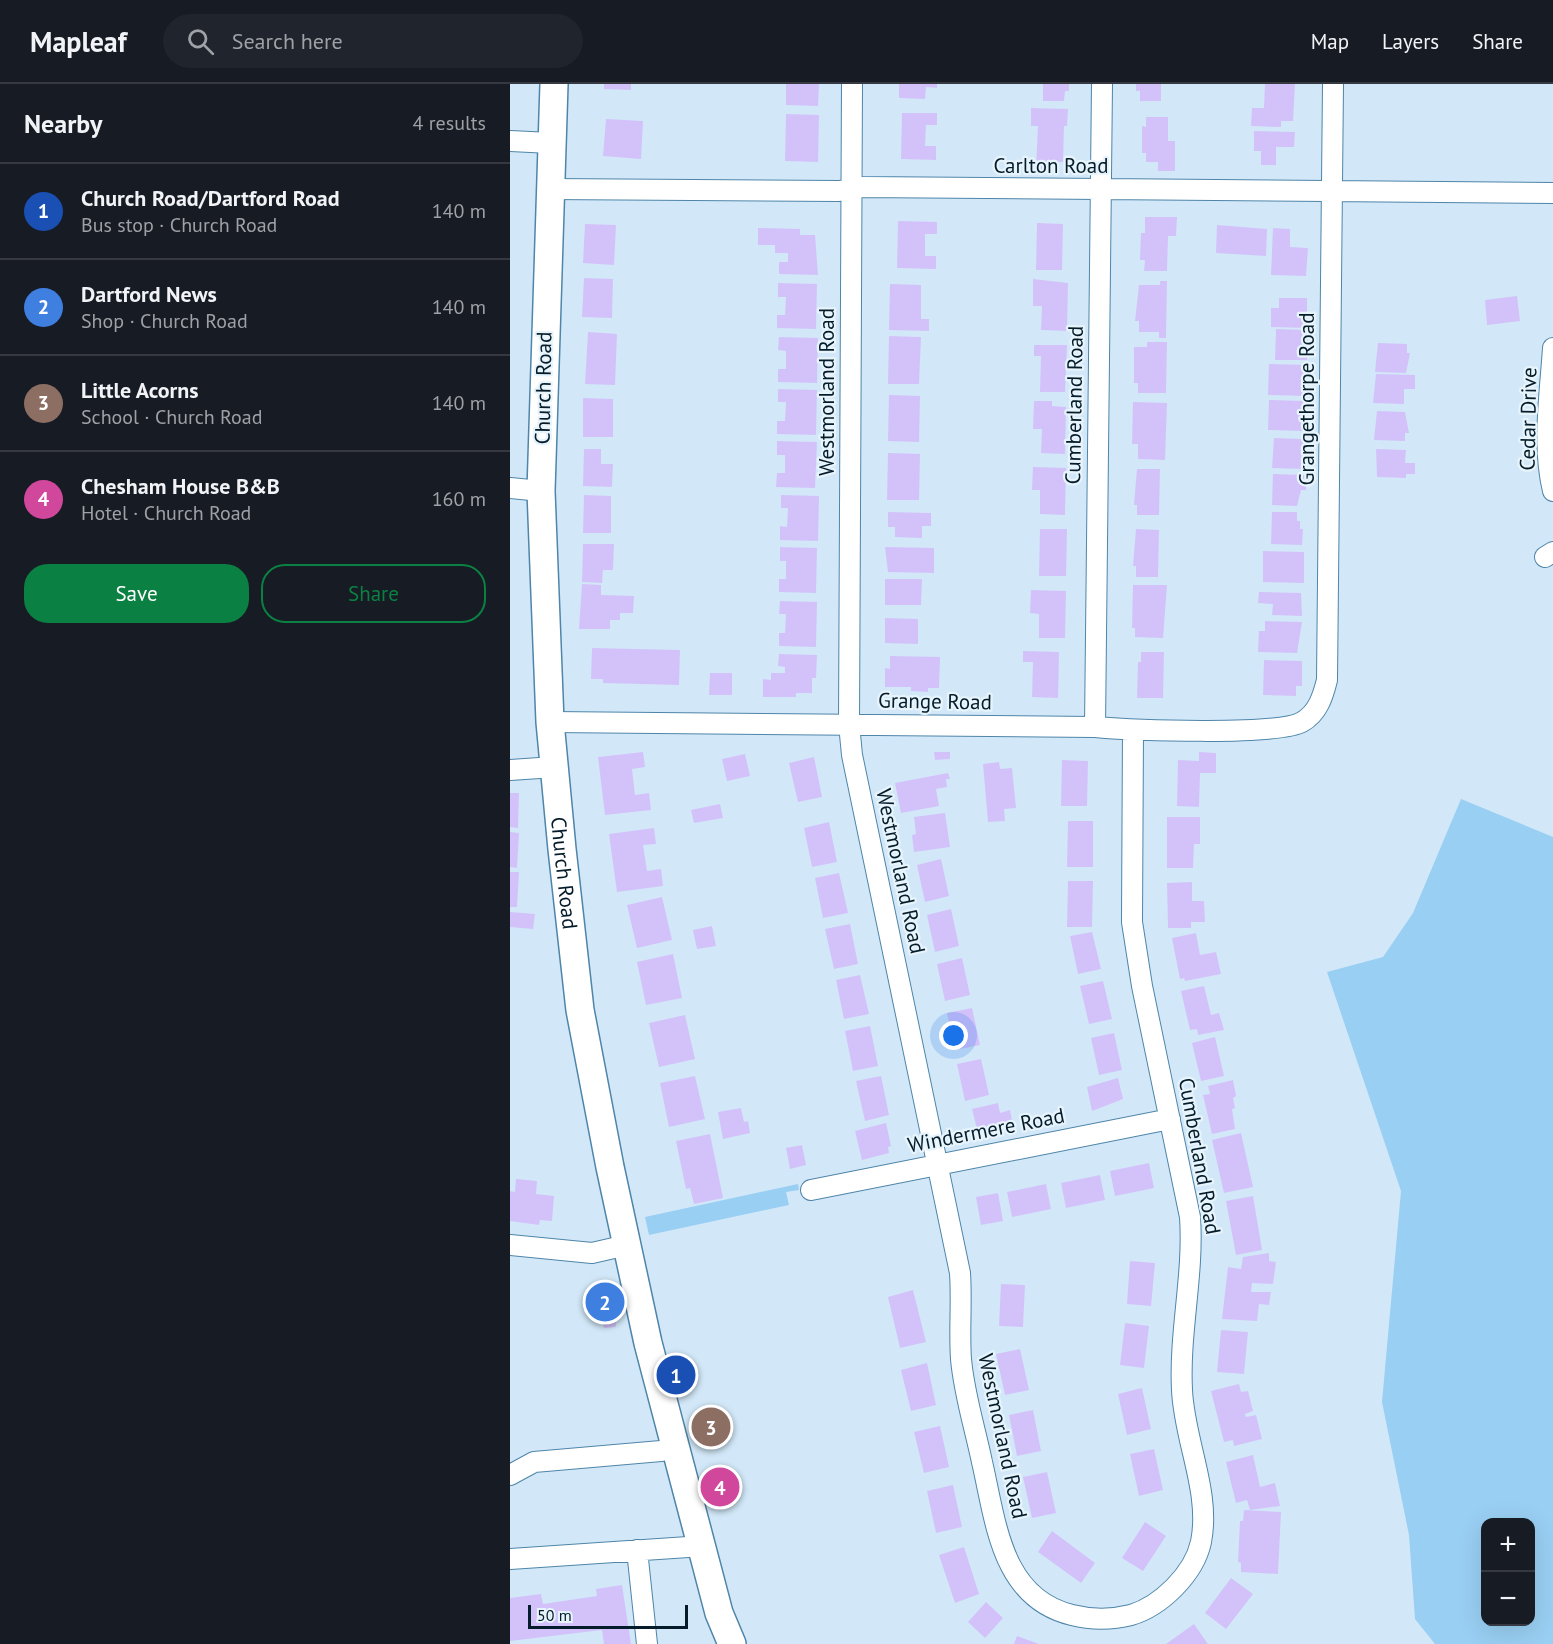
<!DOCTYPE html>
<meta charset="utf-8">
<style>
:root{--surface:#171b24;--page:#20242c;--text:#f1f3f6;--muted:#9ea1a6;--line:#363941;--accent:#0b8043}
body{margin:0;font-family:"PT Sans",sans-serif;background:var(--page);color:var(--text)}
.controls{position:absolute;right:18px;bottom:18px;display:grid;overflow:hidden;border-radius:12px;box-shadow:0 6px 24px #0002}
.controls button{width:54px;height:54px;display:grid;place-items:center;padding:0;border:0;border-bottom:2px solid var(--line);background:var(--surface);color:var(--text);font:30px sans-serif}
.scale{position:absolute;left:18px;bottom:15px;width:160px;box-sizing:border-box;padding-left:6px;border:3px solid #051c2a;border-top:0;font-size:16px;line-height:21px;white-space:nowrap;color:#051c2a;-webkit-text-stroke:4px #e8f4fc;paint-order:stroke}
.you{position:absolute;left:444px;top:952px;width:21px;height:21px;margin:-15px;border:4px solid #fff;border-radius:50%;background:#1a73e8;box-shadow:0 0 0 9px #1a73e833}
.badge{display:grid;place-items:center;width:39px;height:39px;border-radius:50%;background:var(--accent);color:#fff;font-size:20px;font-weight:700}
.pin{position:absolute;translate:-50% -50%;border:3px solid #fff;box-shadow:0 2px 6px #0006}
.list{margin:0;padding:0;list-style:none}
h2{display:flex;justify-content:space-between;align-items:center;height:78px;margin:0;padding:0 24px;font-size:26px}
h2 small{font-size:20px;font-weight:400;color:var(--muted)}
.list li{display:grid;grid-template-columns:39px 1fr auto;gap:18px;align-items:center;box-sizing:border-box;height:96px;padding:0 24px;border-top:2px solid var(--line)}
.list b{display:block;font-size:22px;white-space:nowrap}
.list p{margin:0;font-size:20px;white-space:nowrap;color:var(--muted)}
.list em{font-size:20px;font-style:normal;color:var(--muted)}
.actions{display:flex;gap:12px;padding:18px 24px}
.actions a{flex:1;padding:14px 0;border:2px solid var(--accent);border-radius:24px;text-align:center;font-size:21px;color:var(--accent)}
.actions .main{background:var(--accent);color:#fff}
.icon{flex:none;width:33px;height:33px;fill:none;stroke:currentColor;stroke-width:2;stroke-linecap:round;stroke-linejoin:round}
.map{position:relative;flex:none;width:1043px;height:1560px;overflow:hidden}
header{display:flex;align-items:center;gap:36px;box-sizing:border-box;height:84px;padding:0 30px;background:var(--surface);border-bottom:2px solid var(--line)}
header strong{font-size:28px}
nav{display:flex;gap:33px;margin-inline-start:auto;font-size:21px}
.search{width:420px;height:54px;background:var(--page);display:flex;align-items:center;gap:15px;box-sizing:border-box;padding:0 21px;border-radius:33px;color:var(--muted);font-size:22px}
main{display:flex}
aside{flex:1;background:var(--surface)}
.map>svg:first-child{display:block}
</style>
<header>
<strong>Mapleaf</strong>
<div class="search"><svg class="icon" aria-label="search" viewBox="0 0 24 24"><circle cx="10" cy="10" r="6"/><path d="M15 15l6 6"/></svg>Search here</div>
<nav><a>Map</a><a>Layers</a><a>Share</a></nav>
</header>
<main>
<aside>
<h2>Nearby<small>4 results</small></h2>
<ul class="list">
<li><span class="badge" style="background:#1a4fb4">1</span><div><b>Church Road/Dartford Road</b><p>Bus stop · Church Road</p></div><em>140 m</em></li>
<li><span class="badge" style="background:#3f7fe0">2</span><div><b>Dartford News</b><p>Shop · Church Road</p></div><em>140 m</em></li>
<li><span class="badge" style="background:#8d6e63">3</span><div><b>Little Acorns</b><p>School · Church Road</p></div><em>140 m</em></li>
<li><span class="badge" style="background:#d1479c">4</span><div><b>Chesham House B&amp;B</b><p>Hotel · Church Road</p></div><em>160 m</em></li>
</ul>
<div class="actions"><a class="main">Save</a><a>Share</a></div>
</aside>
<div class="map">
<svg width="1043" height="1560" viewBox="0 0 1043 1560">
<rect width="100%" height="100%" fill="#d2e8f8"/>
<!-- green -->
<path fill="#99cff3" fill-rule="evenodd" d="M951,715L1043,753V1560H925L905,1535L899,1451L872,1318L891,1107L817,888L873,873L903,829ZM975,1438H1020V1538H975Z
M288,1100L289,1106L276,1108L279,1121L139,1151L135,1133Z"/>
<!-- building -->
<path fill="#d3c2fa" d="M94,0H121V6L94,5Z
M276,0H309L308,22L276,21Z
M389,0H427V4L416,3L415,15L389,14Z
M533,0H559V7H555L554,17H533Z
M626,0H651V17H630V7H626Z
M755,0H785L783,37H771V43L741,42L742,24H754Z
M521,24L558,25L557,42H554L553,78H542V86L526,85L528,42H521Z
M392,29H427V41H416L415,62H426V76L391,75Z
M276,30L309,31L308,78L275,77Z
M636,33H658V57H665V87H648V78H636V69H632V42L636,43Z
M96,35L133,37L131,75L93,72Z
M744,47L785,48L784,63H766V81H751V67H744Z
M635,133H667L666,152H658L657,187H634L635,176H630L631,149H635Z
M388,137L427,138V150H415V172H426V185L387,184Z
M527,139L553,140L552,186H526Z
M75,140L106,141L104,181L73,179Z
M707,141L757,145L756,172L706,169Z
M248,144L290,145V151H305L308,191L269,190V178H278V169H265V161H248Z
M763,144L780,145V163L798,164L796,192L761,191Z
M74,194L103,195L102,234L72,233Z
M523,195L558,199L557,247L531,246L532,222H523Z
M650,197H657L656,254H649V248H629V237H625L629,201H650Z
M268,199L307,200L306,245L267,244V231H275L276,213H268Z
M380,200L411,201V235H419V247L379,246Z
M1007,212L1010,237L977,241L975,216Z
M769,214H797V244L761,243V224H769Z
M766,245L798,246L797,276H765Z
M78,248L107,250L105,301L75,300Z
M379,252L411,253L409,300H378Z
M269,253L308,254L307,299L268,298V285H276V267L268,266Z
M637,258H657L656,309H628V299H624V263H637Z
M868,259L897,260V269H900L896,289L865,288Z
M524,261H557L555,308H530L531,272H524Z
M759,280L798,281L794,312L758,311Z
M866,290L905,291V305H894V320L863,319Z
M268,305L307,306L306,351L267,350V337H275L276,318H268Z
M379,311L410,312L409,358L378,357Z
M73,314L103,315V353H73Z
M759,316L794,317V347L758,346Z
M524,317H542V322L556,323L555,370L531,369L532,345H523Z
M623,318L657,319L655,376L628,375V360H622Z
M867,327L895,328L899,349H895V357L864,356Z
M764,354L793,355L795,385L762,384Z
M267,357L307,358L305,404L266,403L267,389H275V371H267Z
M74,365H91V380H103L102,403L73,402Z
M866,365L896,366L895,379H905V390H896V394L867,393Z
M378,369L410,370L409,416H377Z
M523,383L556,384L555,431L530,430V406H522Z
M627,385H650L649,431H627V421H624Z
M763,390L796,391V406H791L787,422L762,421Z
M74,411L101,412V449H73Z
M271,411L309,412L308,457L270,456V442L277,443L278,424H271Z
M378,428L421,429V442H412V454L385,453V443H378Z
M762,428H787V437H790V445H793L792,461L761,460Z
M530,445H557L556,492H529Z
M626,445L649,446L648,493H626V482H623Z
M73,460H104L103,486H93L92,499L72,498Z
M270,463L307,464L306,509L269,508V495H276V477H270Z
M375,463L424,464V489L378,488Z
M753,467L794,468V499L753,498Z
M375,495H412L411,521H375Z
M72,500L91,501V511L124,512L123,529H110V536H100V545H69Z
M623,501H657L653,554L625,553V544H622Z
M521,506L556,507L555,554H529V530L520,529Z
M749,508L791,509L792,532L762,531L763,520L748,519Z
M270,517L307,518L306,563L269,562V549H275L276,530H269Z
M375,534L408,535V560L375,559Z
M755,537L792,538L787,569L748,568L749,547H755Z
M82,564L170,566L169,601L93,599V595H81Z
M513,567L549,568L548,614L522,613L523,578H513Z
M631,568H654L653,614H627L628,578H631Z
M269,570L307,571L306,594H302V609H286V613H253V595L261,596V589H275V583L268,582Z
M380,572L430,573L429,604H418V608L401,607V603H375V584L380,585Z
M754,576L792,577V602H786V612L753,611Z
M200,589H222V611H199Z
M133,668L135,683L122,685L125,711L139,709L141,726L95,731L88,673Z
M424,668H440V675L425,676Z
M689,668L706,669V689H690L689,723L667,722L668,676L689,677Z
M235,670L240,692L217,697L212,675Z
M304,673L312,713L288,718L279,679Z
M552,676L578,677L577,722H551Z
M489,678L490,685L502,684L506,724L494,725L495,737L478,738L473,680Z
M438,689L440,695H436L437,703L426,705L429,722L391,729L385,699Z
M0,709H9L8,744L0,743Z
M210,720L213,734L184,739L181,726Z
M435,729L440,763L404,768L402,751L406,750L404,733Z
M657,733H690V760H684L683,784H657Z
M558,737H583V783H557Z
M319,738L327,778L302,783L294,744Z
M144,744L146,760L133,761L137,787L151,785L153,802L107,808L99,750Z
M0,748L9,749L7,784L0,783Z
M431,775L439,812L415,818L407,781Z
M0,788H9L7,823H0Z
M329,789L338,829L313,834L305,794Z
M558,797H583L582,843H557Z
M682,798V817H694L695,838H681V844H658L657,799Z
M152,813L162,856L127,864L117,821Z
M441,825L449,862L425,868L417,831Z
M0,828L25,830L23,845L0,843Z
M340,840L348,880L324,885L315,845Z
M202,842L206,862L187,865L183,846Z
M582,848L591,885L568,890L560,852Z
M686,849L690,871L706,868L711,890L675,897L674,894L670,895L662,854Z
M163,870L172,914L136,921L127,878Z
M452,874L460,911L435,917L427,880Z
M350,891L359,930L334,935L326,896Z
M593,897L602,935L579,940L570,902Z
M694,902L701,931L709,929L714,946L688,951L687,945L680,946L671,907Z
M462,924L470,961L445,966L437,929Z
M175,931L185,975L149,983L139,939Z
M360,942L368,982L343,987L335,947Z
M604,949L612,986L589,991L581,954Z
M705,953L714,992L691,997L682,959Z
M471,975L479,1011L455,1017L447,980Z
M185,992L195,1035L159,1043L150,999Z
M371,992L379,1031L355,1037L346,997Z
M608,994L613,1015L582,1027L577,1003Z
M723,996L726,1012L723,1014L725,1024L722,1025L725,1045L702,1050L693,1011L700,1010L698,1002Z
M488,1019L490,1029L500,1026L502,1037L467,1045L462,1025Z
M231,1024L234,1038L238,1037L240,1049L213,1055L208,1028Z
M376,1039L381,1062L378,1063L379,1069L352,1076L345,1047Z
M731,1049L743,1103L714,1109L702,1056Z
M200,1050L213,1114L184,1120L180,1104L176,1105L166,1057Z
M292,1061L296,1081L280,1085L276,1064Z
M639,1079L644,1104L605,1112L600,1087Z
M590,1091L595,1116L556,1124L551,1099Z
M6,1095L27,1097L26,1110L44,1112L42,1137L30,1136L29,1141L0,1137V1107L5,1108Z
M536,1100L541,1125L502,1133L497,1108Z
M488,1109L493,1137L471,1141L466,1113Z
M743,1112L752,1166L726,1171L716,1117Z
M759,1169V1177L766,1178L763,1200L742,1199L741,1208H761L759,1221L749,1220L747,1237L712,1235L718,1183L731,1185L733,1173Z
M620,1177L645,1179L641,1222L617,1220Z
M86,1198L103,1199L106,1243L94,1244L92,1230L87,1231L84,1207Z
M491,1200L515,1201L513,1243L489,1242Z
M403,1206L416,1258L390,1264L378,1213Z
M615,1239L639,1242L634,1284L610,1281Z
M711,1246L738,1248L734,1290L707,1288Z
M510,1265L519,1306L495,1311L486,1270Z
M417,1279L426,1321L401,1327L391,1286Z
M729,1300L731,1308L738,1307L743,1327L735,1330L736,1333L746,1331L752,1355L724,1362L723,1356L714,1358L701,1307Z
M632,1304L641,1345L617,1351L608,1310Z
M523,1326L531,1367L507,1372L499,1331Z
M430,1342L439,1383L414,1389L404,1348Z
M644,1365L653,1406L629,1412L620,1370Z
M743,1371L750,1403L765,1399L770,1422L740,1426L737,1416L726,1419L716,1378Z
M537,1388L546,1429L522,1434L513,1393Z
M443,1401L452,1443L426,1449L417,1407Z
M734,1426L771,1428L768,1490L731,1488V1479L728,1478L730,1437H733Z
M635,1438L656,1452L633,1487L612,1474Z
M542,1447L585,1479L571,1499L528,1468Z
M454,1463L469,1510L445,1519L429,1471Z
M721,1494L743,1510L716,1545L695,1529Z
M112,1501L121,1560H94L92,1546L0,1557V1514L31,1510L33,1520L87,1512L86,1505Z
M476,1518L493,1534L475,1554L458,1538Z
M684,1540L698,1560H656Z
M507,1552L529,1560H504Z"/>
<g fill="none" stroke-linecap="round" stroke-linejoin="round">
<defs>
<path id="minor" d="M342,0L339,640L342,671L450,1189C452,1218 449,1247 451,1275C454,1310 465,1344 472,1378C486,1438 491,1514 562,1531C582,1536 601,1536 621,1531C651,1522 684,1490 691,1458C701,1408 674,1356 672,1306C669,1248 684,1191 680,1133L632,902L622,838L623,646
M0,57L41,59
M39,105L329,107L352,103L1043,109
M1043,264C1040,310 1032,362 1043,407
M0,404L31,407
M1035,473L1043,468
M40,638L585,643C619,646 767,652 792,638C808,629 813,612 817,596L823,0
M585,643L592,0
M0,686L44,683
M301,1106L660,1035
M0,1161L82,1169L117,1161
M0,1391L24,1378L151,1367L166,1363
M127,1466L137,1560
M0,1475L193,1462"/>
<g id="secondary">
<path id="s1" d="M44,0L31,407L40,638L52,765L70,926L100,1083L138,1259L209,1529L222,1560"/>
</g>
</defs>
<!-- minor casing -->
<use href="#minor" stroke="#4e85a9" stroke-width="22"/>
<!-- secondary casing -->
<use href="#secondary" stroke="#4e85a9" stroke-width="30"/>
<!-- minor -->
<use href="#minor" stroke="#fff" stroke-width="20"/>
<!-- secondary -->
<use href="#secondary" stroke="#fff" stroke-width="27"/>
</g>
<g text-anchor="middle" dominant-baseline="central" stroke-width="4.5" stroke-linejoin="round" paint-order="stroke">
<!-- street labels -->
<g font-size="21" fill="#051c2a" stroke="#e8f4fc">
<text x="541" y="81">Carlton Road</text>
<text transform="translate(33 304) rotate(-89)">Church Road</text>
<text transform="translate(316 308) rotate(-90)">Westmorland Road</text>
<text transform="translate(796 315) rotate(-90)">Grangethorpe Road</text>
<text transform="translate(564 321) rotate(-89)">Cumberland Road</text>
<text transform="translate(1018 335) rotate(-89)">Cedar Drive</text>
<text transform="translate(425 617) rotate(1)">Grange Road</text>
<text transform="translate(391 787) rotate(78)">Westmorland Road</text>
<text stroke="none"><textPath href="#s1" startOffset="790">Church Road</textPath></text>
<text transform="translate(476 1046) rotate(-11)">Windermere Road</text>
<text transform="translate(690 1072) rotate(80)">Cumberland Road</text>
<text transform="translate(493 1352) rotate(78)">Westmorland Road</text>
</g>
</g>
</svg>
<div class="controls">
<button>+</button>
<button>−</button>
</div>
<div class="scale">50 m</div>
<div class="you"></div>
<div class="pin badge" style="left:166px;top:1291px;background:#1a4fb4">1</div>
<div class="pin badge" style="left:95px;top:1218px;background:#3f7fe0">2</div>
<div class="pin badge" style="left:201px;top:1343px;background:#8d6e63">3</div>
<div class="pin badge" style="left:210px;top:1403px;background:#d1479c">4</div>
</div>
</main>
